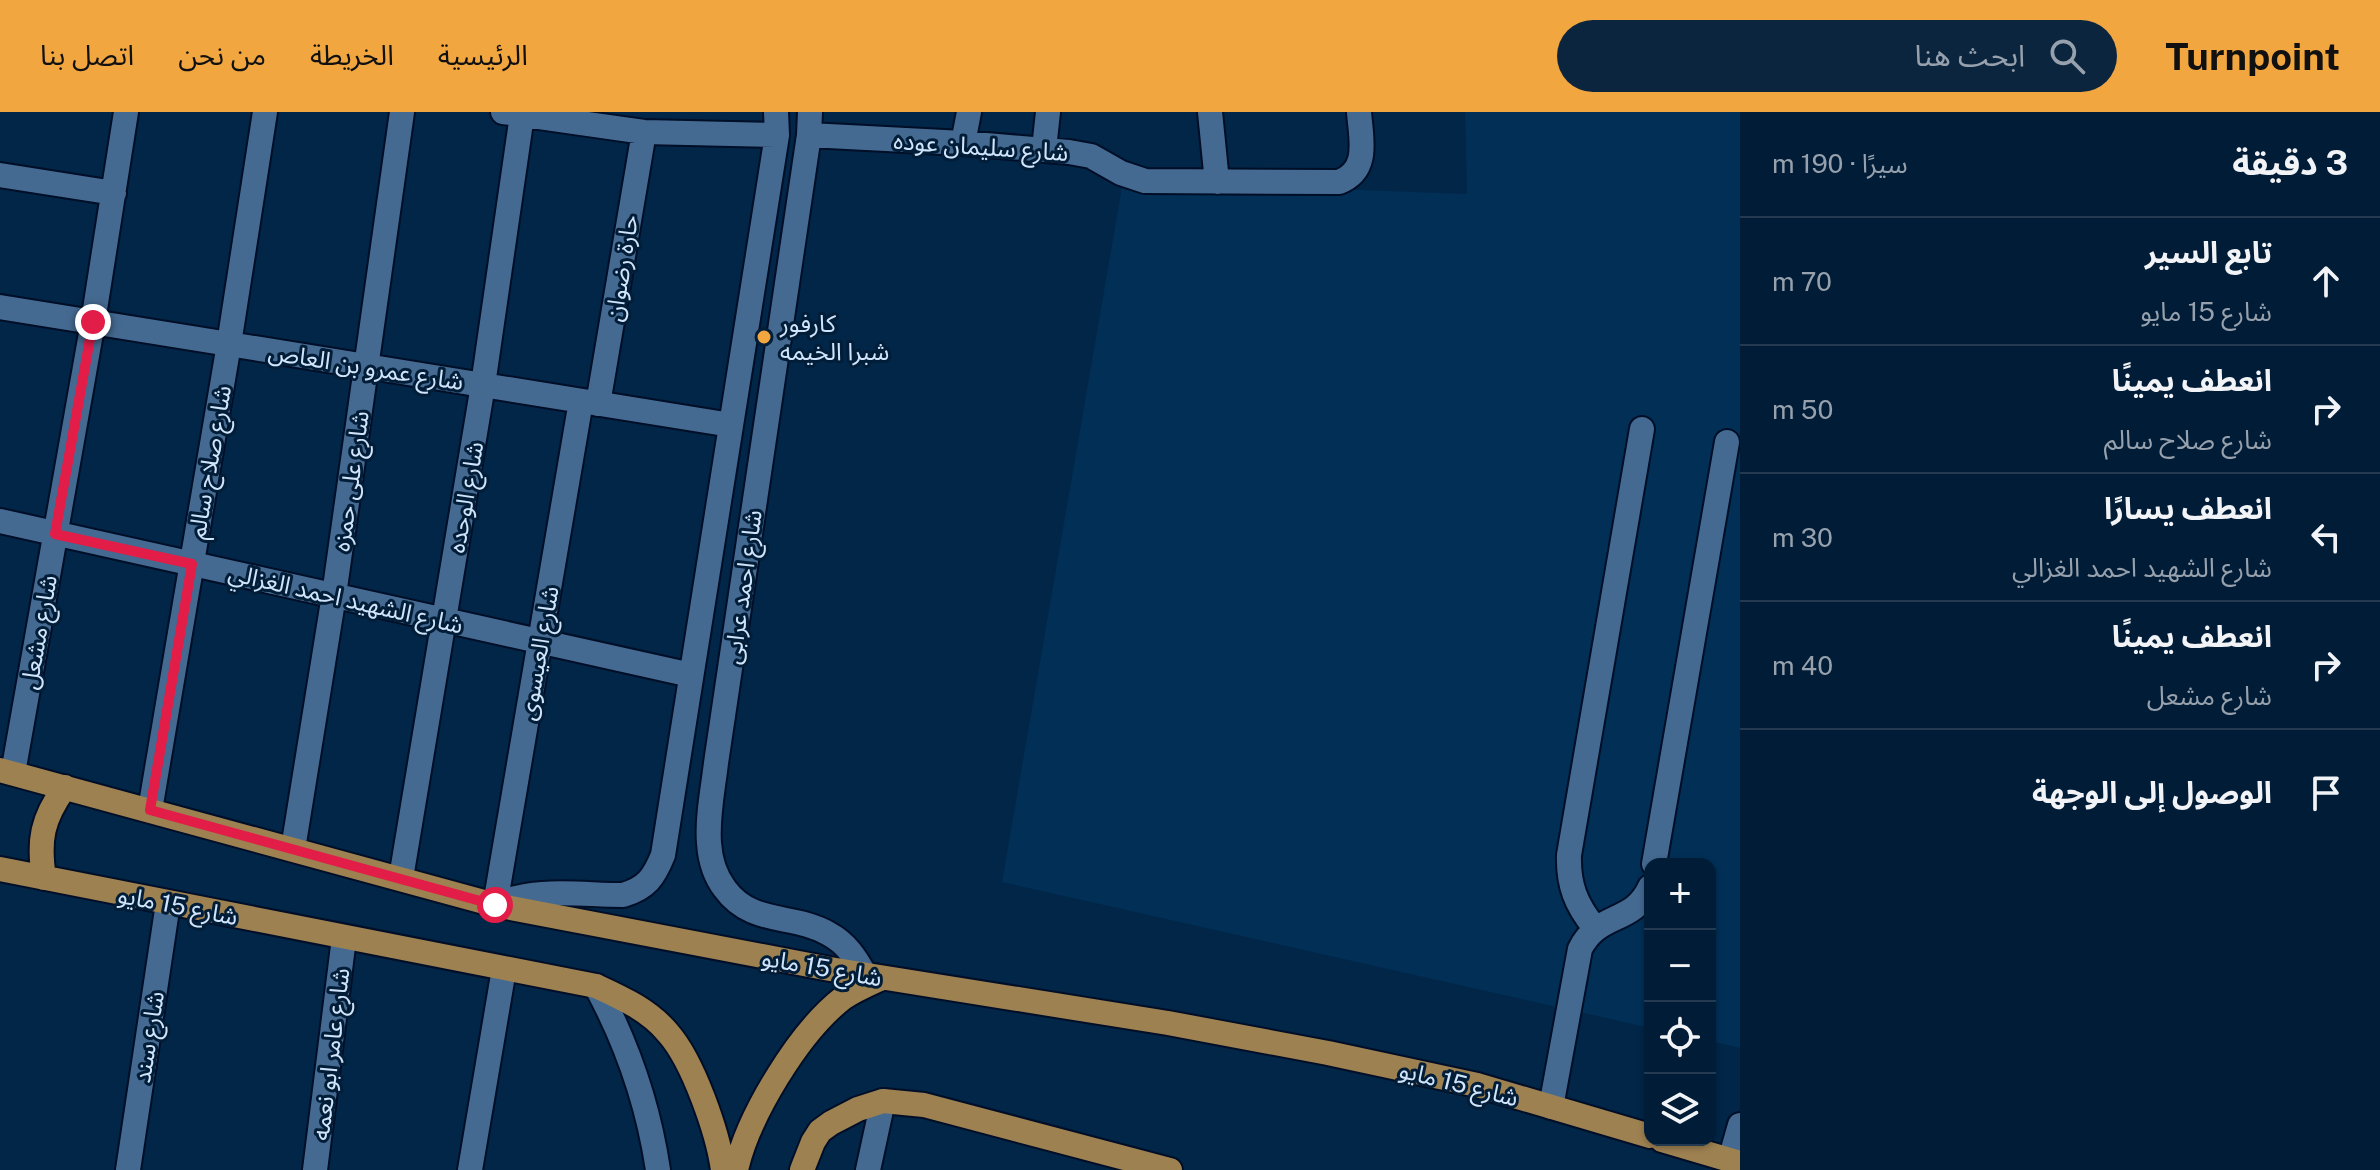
<!DOCTYPE html>
<html lang="ar">
<meta charset="utf-8">
<style>
:root{--surface:#011c36;--page:#0b253e;--text:#f1f3f6;--muted:#96a1ad;--line:#233a51;--accent:#f1a640}
body{margin:0;font-family:"Public Sans","Noto Sans Arabic",sans-serif;background:var(--page);color:var(--text);direction:rtl}
.controls{position:absolute;right:24px;bottom:24px;display:grid;overflow:hidden;border-radius:16px;box-shadow:0 2px 6px #0004}
.controls button{width:72px;height:72px;display:grid;place-items:center;padding:0;border:0;border-bottom:2px solid var(--line);background:var(--surface);color:var(--text);font:40px sans-serif}
.stop{position:absolute;width:24px;height:24px;margin:-18px;border:6px solid #e11d48;border-radius:50%;background:#fff}
.stop.end{background:#e11d48;border-color:#fff;box-shadow:0 2px 8px #0008}
.list{margin:0;padding:0;list-style:none}
h2{display:flex;justify-content:space-between;align-items:center;height:104px;margin:0;padding:0 32px;font-size:34px}
h2 small{font-size:26px;font-weight:400;color:var(--muted)}
.list li{display:grid;grid-template-columns:52px 1fr auto;gap:24px;align-items:center;box-sizing:border-box;height:128px;padding:0 32px;border-top:2px solid var(--line)}
.list b{display:block;font-size:30px;white-space:nowrap}
.list p{margin:0;font-size:26px;white-space:nowrap;color:var(--muted)}
.list em{font-size:26px;font-style:normal;color:var(--muted)}
.icon{flex:none;width:44px;height:44px;fill:none;stroke:currentColor;stroke-width:2;stroke-linecap:round;stroke-linejoin:round}
.map{position:relative;flex:none;width:1740px;height:1058px;overflow:hidden;direction:ltr}
header{display:flex;align-items:center;gap:48px;box-sizing:border-box;height:112px;padding:0 40px;background:var(--accent);color:#111}
header strong{font-size:38px}
nav{display:flex;gap:44px;margin-inline-start:auto;font-size:28px}
.search{width:560px;height:72px;background:var(--page);display:flex;align-items:center;gap:20px;box-sizing:border-box;padding:0 28px;border-radius:44px;color:var(--muted);font-size:30px}
main{display:flex}
aside{flex:1;background:var(--surface)}
.map>svg:first-child{display:block}
</style>
<header>
<strong>Turnpoint</strong>
<div class="search"><svg class="icon" aria-label="search" viewBox="0 0 24 24"><circle cx="10" cy="10" r="6"/><path d="M15 15l6 6"/></svg>ابحث هنا</div>
<nav><a>الرئيسية</a><a>الخريطة</a><a>من نحن</a><a>اتصل بنا</a></nav>
</header>
<main>
<aside>
<h2>3 دقيقة<small>سيرًا · 190 m</small></h2>
<ul class="list">
<li><svg class="icon" aria-label="ahead" viewBox="0 0 24 24"><path d="M12 20V5M6 11l6-6 6 6"/></svg><div><b>تابع السير</b><p>شارع 15 مايو</p></div><em>70 m</em></li>
<li><svg class="icon" aria-label="right" viewBox="0 0 24 24"><path d="M7 20v-9h11M14 6l5 5-5 5"/></svg><div><b>انعطف يمينًا</b><p>شارع صلاح سالم</p></div><em>50 m</em></li>
<li><svg class="icon" aria-label="left" viewBox="0 0 24 24"><path d="M17 20v-9H6M10 6l-5 5 5 5"/></svg><div><b>انعطف يسارًا</b><p>شارع الشهيد احمد الغزالي</p></div><em>30 m</em></li>
<li><svg class="icon" aria-label="right" viewBox="0 0 24 24"><path d="M7 20v-9h11M14 6l5 5-5 5"/></svg><div><b>انعطف يمينًا</b><p>شارع مشعل</p></div><em>40 m</em></li>
<li><svg class="icon" aria-label="arrive" viewBox="0 0 24 24"><path d="M6 21V4h12l-3 4 3 4H6"/></svg><div><b>الوصول إلى الوجهة</b></div></li>
</ul>
</aside>
<div class="map">
<svg width="1740" height="1058" viewBox="0 0 1740 1058">
<rect width="100%" height="100%" fill="#012648"/>
<!-- built -->
<path fill="#012f56" d="M1465,0H1740V936L1710,929V752H1650V916L1002,770L1123,69L1467,82Z"/>
<g fill="none" stroke-linecap="round" stroke-linejoin="round">
<defs>
<path id="minor" d="M503,0L644,20L777,23
M810,0L809,23L716,651C713,677 707,705 709,731C710,746 715,764 725,777C752,814 793,801 829,822C846,831 856,846 865,863
M1210,0L1217,70
M809,23L963,31L1069,40L1091,44L1121,61L1145,69L1339,70C1370,58 1361,27 1359,0
M963,31L969,0
M1044,37L1048,0
M0,63L114,81
M0,195L731,313
M598,292L644,20
M0,409L691,563
M13,661L93,210L126,0
M150,698L229,232L265,0
M293,737L334,483L402,0
M1654,752L1727,330
M401,766L483,273L522,3
M495,793C535,775 580,783 623,783C647,776 654,765 663,743L777,23L776,0
M495,793L581,289
M1595,816C1576,793 1568,773 1569,743L1642,317
M596,874C628,933 648,991 658,1058
M1551,995L1580,837C1599,799 1633,813 1650,775
M1730,1048L1740,1013
M128,1058L168,791
M315,1058L344,826
M470,1058L504,857
M868,1058L883,989"/>
<path id="major" d="M0,658L495,793L830,857L1168,911L1328,941L1477,973L1650,1024
M0,757L596,874C622,886 649,898 668,921C693,949 718,1021 723,1058
M44,766C38,728 42,707 65,675
M1662,1028L1740,1051
M736,1058C748,1004 799,920 843,886C855,878 869,872 882,866
M802,1058L813,1030L820,1019L831,1011L858,997L883,989L924,993L1170,1058"/>
</defs>
<!-- minor casing -->
<use href="#minor" stroke="#000e27" stroke-width="28"/>
<!-- major casing -->
<use href="#major" stroke="#000e27" stroke-width="28"/>
<!-- minor -->
<use href="#minor" stroke="#456a91" stroke-width="24"/>
<!-- major -->
<use href="#major" stroke="#9e8151" stroke-width="24"/>
</g>
<g fill="none" stroke-linecap="round" stroke-linejoin="round">
<!-- route -->
<path stroke="#e11d48" stroke-width="10" d="M93,210L55,422L192,452L150,698L495,793"/>
</g>
<!-- markers -->
<circle fill="#f1a640" stroke="#021d37" stroke-width="3" cx="764" cy="225" r="8"/>
<g text-anchor="middle" dominant-baseline="central" stroke-width="6" stroke-linejoin="round" paint-order="stroke">
<!-- street labels -->
<g font-size="24" fill="#d0e5fb" stroke="#021d37">
<text transform="translate(981 34) rotate(4)">شارع سليمان عوده</text>
<text transform="translate(621 156) rotate(-81)">حارة رضوان</text>
<text transform="translate(366 254) rotate(9)">شارع عمرو بن العاص</text>
<text transform="translate(209 350) rotate(-80)">شارع صلاح سالم</text>
<text transform="translate(350 369) rotate(-82)">شارع على حمزه</text>
<text transform="translate(465 385) rotate(-80)">شارع الوحده</text>
<text transform="translate(742 475) rotate(-82)">شارع احمد عرابى</text>
<text transform="translate(346 486) rotate(13)">شارع الشهيد احمد الغزالي</text>
<text transform="translate(38 520) rotate(-80)">شارع مشعل</text>
<text transform="translate(538 541) rotate(-80)">شارع العيسوى</text>
<text transform="translate(178 793) rotate(11)">شارع 15 مايو</text>
<text transform="translate(822 855) rotate(10)">شارع 15 مايو</text>
<text transform="translate(148 925) rotate(-81)">شارع سند</text>
<text transform="translate(330 942) rotate(-83)">شارع عامر ابو نعمه</text>
<text transform="translate(1459 971) rotate(14)">شارع 15 مايو</text>
</g>
<!-- poi labels -->
<g font-size="24" fill="#d0e5fb" stroke="#021d37" text-anchor="start">
<text x="780" y="211">كارفور<tspan x="780" dy="28">شبرا الخيمه</tspan></text>
</g>
</g>
</svg>
<div class="controls">
<button>+</button>
<button>−</button>
<button><svg class="icon" aria-label="locate" viewBox="0 0 24 24"><circle cx="12" cy="12" r="6"/><path d="M12 2v4M12 18v4M2 12h4M18 12h4"/></svg></button>
<button><svg class="icon" aria-label="layers" viewBox="0 0 24 24"><path d="M12 4l9 5-9 5-9-5zM3 14l9 5 9-5"/></svg></button>
</div>
<div class="stop" style="left:495px;top:793px"></div>
<div class="stop end" style="left:93px;top:210px"></div>
</div>
</main>
